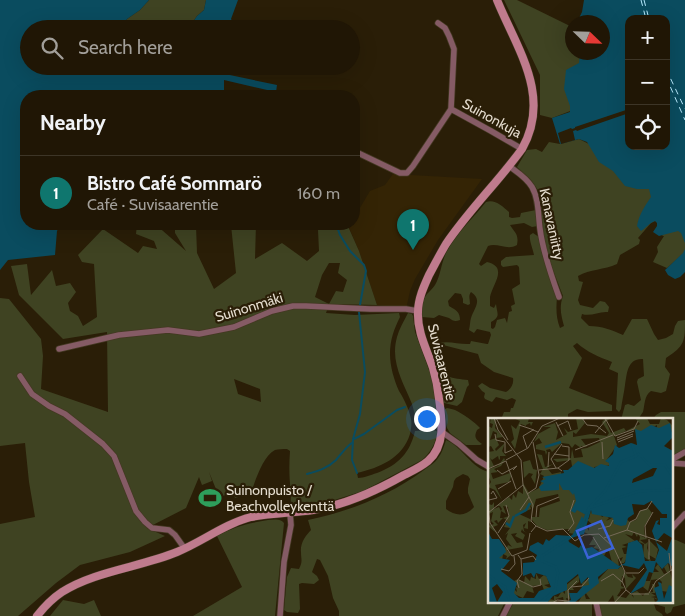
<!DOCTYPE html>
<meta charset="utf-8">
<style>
:root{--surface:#201605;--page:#281f0f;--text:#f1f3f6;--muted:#a29f9a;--line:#3d3527;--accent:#0f766e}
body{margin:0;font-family:Cabin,sans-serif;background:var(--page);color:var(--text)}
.controls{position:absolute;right:15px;top:15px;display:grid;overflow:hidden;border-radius:10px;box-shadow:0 5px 20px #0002}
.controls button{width:45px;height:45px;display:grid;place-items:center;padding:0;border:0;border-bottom:1px solid var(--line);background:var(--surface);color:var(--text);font:25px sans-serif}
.compass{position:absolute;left:565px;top:15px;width:45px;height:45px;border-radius:50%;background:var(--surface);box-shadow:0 5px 20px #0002;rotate:113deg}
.you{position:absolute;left:426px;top:418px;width:18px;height:18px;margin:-12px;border:4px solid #fff;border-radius:50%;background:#1a73e8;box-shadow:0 0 0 8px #1a73e833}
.badge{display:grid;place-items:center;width:32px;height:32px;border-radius:50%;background:var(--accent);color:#fff;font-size:16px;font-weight:700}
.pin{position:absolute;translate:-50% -41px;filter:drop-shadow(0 1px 2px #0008)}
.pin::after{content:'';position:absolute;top:26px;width:18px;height:15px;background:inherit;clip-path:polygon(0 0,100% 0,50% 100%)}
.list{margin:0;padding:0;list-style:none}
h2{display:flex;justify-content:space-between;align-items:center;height:65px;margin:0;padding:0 20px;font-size:21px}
h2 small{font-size:16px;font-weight:400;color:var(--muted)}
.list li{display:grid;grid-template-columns:32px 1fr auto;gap:15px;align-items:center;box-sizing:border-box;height:75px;padding:0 20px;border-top:1px solid var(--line)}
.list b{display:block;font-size:19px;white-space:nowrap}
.list p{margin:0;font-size:16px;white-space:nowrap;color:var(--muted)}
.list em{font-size:16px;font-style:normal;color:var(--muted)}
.icon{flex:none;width:28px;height:28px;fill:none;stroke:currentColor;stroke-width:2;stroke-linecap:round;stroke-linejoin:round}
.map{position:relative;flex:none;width:685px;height:616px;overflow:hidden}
.search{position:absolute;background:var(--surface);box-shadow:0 5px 20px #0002;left:20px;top:20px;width:340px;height:55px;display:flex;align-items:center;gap:12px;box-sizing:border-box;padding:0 18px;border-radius:28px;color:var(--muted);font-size:19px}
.panel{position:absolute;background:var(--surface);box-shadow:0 5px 20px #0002;left:20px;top:90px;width:340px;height:140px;border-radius:20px}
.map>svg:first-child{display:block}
</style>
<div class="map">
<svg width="685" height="616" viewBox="0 0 685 616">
<rect width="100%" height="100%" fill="#2a1e07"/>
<!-- built -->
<path fill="#342405" d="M393,174L482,179L438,240L415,279L410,291L406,309L377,305L359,251L349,228L351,224H354V218L370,191L385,185Z"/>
<!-- green -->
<path fill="#3f4322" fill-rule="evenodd" d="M149,0H206L204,10L197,16L188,29H120L127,19L140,10Z
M504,0H517L570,26H572V52H602L609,20L599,100L552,118L540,115V75Z
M579,139L649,174L655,221L651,223L638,238L640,240L639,244L620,255L617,264C604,270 590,269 578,276L579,281L583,282L578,300L580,305L593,308L600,301L605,302L609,307L608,312C599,311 591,317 582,314L581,318L589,326C602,326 612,330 623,335L632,319H647L654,334L658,340L666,338L673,334L675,326L678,321L685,320C685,341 685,346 666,358L665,367L670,374L666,391L661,393L651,391C644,396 645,404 643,412C642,413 639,418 638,420H621L625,405L628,404L634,406L641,400L637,382L638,379L644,376L643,359C627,358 627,374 625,385C624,393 622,401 621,409L619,412L616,409L618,373L609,369L612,362C599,357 587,352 577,343L573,346L582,358L569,388L612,405V411L588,412L577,409L568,414V420H503L502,417L504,412H510L511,408H513L516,400L512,398L507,400L496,397L492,402L485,399L484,397L485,393L482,391L478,386L482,383L490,388L506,392C511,389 514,384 513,378L494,372L481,363L478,354L443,345L434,347V345C446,339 458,345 470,344L471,341L487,344H488L491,335L490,332L477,329L474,333L469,330C470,326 470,321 471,318C474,308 483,300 471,292C468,296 470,299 470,304L468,305L463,303V299L461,294L455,293L448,301L449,306C456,310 460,312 460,320C455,322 453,321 449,318C446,317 442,316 439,315L434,318L422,317C422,309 422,300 427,294C430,291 433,288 435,285C441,275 441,262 447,251C457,233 473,218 486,202C495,199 502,206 509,212V217L512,218L520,217L521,213L536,210L538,226L532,227L524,223L510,225C515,233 519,234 517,245C507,251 497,242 488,246L479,264L481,266L487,262C509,267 492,285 490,297C490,300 490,303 490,306L494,308L496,304C497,314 501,316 491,322V328L493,329L495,327L497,320L505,318L507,323L509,312L512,311L511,306L515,304L512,289L520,284L519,267L517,265L503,267L501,265V261L506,257L534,255C533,249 529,241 530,235L533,233L539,237L557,297C556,308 556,318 560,328L564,326C561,315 559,307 563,296L548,257L540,220V193L531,180L517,167L527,150L536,149L542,152L549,142L560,144Z
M685,210V252L667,268L653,262L658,252L657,247L664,236H662Z
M137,224H155L186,251L175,233V224H194L196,226L197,253L214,289L236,273L231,225L229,224H256L255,259L282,243L307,261L319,251L318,230L306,224H347L359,251L377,305L329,304L326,313L355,315L399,313L400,317C394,329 390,340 390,354C390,366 394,380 399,391C404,399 409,409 411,419C412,424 411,429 410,434C403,458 379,468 357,473L358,478C364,478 370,475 377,473C398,465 410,453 415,431L434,430L438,432C435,444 431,452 422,460L363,491L325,503L295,508L292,507C290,502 291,497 291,492C289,478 289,465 290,451L287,449C283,449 278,449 275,450C263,456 255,481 251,493L235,498L231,488L230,493L223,496L218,494L209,472L212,481L202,485L199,477L186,508L147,528L165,536L130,552L80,565L56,583L18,616H0V524L35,517L29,482L25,443L0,446V298L9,299L41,339L43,356L41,389L108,412L107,332L63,339L19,295L11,266L27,264L31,295L52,270L56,286L70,283L76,292L68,303L70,311L78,316L83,326L97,317L94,264L82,262L78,255L103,229L138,253L143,246L157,249L154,241L136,234ZM329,263H340L338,273L347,280L343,292L336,291L329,304L315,297L322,275ZM234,379L260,389L261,402L238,394Z
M408,313L412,314L413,316L415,332L432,378L438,423L436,426L419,425L417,423C415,417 414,410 412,404C403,382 390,362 397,337C399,329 404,321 408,313Z
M439,376L445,378L448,376C453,379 461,379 468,380L469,385L467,387L462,402L457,406L444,403Z
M447,408C450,409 453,409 455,410C462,413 476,423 480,428L477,430C474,437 475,439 482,444L480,445H466L450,433L447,428L445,412V409Z
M661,412H685V451L671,458V420H652L656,415Z
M446,440C463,447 471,468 489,472V602H505L498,616H339V611L333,598L328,576L320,560L317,559L312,572L317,576L319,580L314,584L302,583L299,584L300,609L298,613L287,612L284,610L287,577L291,568L299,569C303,561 301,560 301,552C300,544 305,536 311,530L308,520C350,511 389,496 424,470C429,466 435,463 438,458C442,453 444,446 446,440ZM463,474L468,476L470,479L468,488V493L474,507C466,517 455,516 446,509V501L453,487L454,481L456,478Z
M268,520C274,520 280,518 284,523L275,616H193L242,587L217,536C233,527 249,523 268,520Z
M671,539L676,540L685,544V604L673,607L671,612L667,614L665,612V607L654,604L656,610L662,614L663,616H601L598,602H671Z
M63,600L84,604L94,600L101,616H50Z
M514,602H592V616H506Z"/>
<!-- water -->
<path fill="#0a4c5f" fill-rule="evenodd" d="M0,0H149L140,10L127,19L120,29H29V66H226L225,74L277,85L276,92L224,80V91L235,96H26V224H61L57,231L55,255L8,260L0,270Z
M206,0H238L231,19L237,29H188L197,16L204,10Z
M584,0H685V243L681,233L678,231L659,236L653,232L657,226V223L655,221C649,223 646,228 641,231L637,226C639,215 644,207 651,197L649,189H637L625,186L613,171L599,162L587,142L579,139L560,144L552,118L570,112V106L564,89L566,70L579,63L580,53L602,52V22H577L582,12ZM629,19H666V146H629Z
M685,249V272L680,277L675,279L668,275L665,270L683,253Z"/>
<!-- pier -->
<path fill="#2a1e07" d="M629,109V113L577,131L576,130L573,131L575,140L561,144L558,133L571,128L572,129L575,128V127Z"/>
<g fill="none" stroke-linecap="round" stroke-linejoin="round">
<!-- stream -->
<path stroke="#0a4c5f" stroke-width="2" d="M336,224L340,235L350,251L364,265L366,271L360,305
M354,439L364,434L397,410L405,407
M357,473L352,460L353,439L360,414L365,372L359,312
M307,474C318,471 328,468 336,460C342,453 346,447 353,442"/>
<!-- ferry -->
<path stroke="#b7eafe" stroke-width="1" stroke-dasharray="6 5" stroke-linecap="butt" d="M641,0L646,19
M644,0L649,19
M666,69L685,109
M666,77L685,120"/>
<defs>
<path id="street" d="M438,23L445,28L449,36L454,49L451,109L491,131L522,149
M354,151L400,173H407L413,166L451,109
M509,166C517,172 526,177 532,187C539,199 538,215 540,229C543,252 551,275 559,297
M59,349L119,335L168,330L199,334L234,327L272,311L293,306H306L370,309H406L418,311
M20,376L32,394L49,406L65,414L103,444L114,456L136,511L145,522L152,528L169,530L175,535L185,549
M442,432L459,444L477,460L489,467
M671,460L685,452
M671,463L685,464
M671,529L685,514
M596,602L599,616
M280,616L284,562L291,525L290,513
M503,616L510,602"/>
<path id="secondary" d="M37,616C44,607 53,598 62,592C95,571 141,567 177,552C202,542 224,524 251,517C271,513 293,513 313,510C345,505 376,491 404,475C412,471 421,467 428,461C446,445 442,420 439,399C438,388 436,378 433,368C427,350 417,332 418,312C418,299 424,286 429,275C435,264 440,254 446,244C469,210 498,182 522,149C552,96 517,49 497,0"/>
</defs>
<!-- street casing -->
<use href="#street" stroke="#443923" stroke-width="7"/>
<!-- secondary casing -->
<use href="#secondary" stroke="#443923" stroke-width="9"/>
<!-- street -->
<use href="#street" stroke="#855b65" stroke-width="5.5"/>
<!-- secondary -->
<use href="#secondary" stroke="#bf7b8d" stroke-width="8"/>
</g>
<!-- icons -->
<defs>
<symbol id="stadium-bare" viewBox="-9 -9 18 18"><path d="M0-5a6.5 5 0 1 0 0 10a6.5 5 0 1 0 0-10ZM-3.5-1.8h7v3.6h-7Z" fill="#2e9e5b" stroke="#2a1e07" stroke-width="2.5" paint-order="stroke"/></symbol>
</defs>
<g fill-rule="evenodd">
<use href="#stadium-bare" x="194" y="482" width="32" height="32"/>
</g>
<g text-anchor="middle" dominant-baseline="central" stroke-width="4.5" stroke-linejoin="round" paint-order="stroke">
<!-- street labels -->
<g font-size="14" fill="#e5ddcf" stroke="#2a1e07">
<text transform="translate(492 118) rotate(29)">Suinonkuja</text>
<text transform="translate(552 224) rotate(78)">Kanavaniitty</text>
<text transform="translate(249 307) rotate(-17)">Suinonmäki</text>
<text transform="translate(442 362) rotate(76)">Suvisaarentie</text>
</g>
<!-- poi labels -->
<g font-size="14" fill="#e5ddcf" stroke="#2a1e07" text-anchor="start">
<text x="226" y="490">Suinonpuisto /<tspan x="226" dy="16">Beachvolleykenttä</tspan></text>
</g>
</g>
<!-- overview -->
<g transform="translate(488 418)">
<rect width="185" height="185" fill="#2a1e07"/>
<path d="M3,0H8L7,10L15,19L8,20L9,15L5,13L2,22L8,20L11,27L7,31L8,33L17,25L14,33L18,38H12V41L11,42L10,38L4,42L2,40L6,48L0,51V34L6,33L3,28L0,29V8L4,10L5,6L2,5ZM25,0H41L40,4H45L43,8L42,5L38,7V14V8L33,6L27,31L23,24L26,21L23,7L28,11L32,3ZM88,0H94L97,5L88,16L85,14V19L103,16L119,18L121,15L114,4L118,0L121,1L118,4L123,15L136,10L138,13L126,18L129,27L118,43L126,47L106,49L107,52H105L84,48L83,42L69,44L65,41L83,40L84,31L86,40L95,39L93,31L99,30L112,24L111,20L93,21L99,29L93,28V30L87,26L84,30L81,26L74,25L64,34L62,31L58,32L59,34L58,37L57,33L48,31V27L54,25L51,20L46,24L50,16L63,9H55L67,5L70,14L68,22L79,16L76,10L80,14L90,11ZM147,0H159L162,6H171L173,0L179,2L185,8V13L169,10V7L149,18L147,12L138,13L152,6ZM49,36L54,37L57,49L65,46L59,50L64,56L73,54L74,61L82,63V67L81,64L78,67L85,75L88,72V78L91,71L97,76V81L86,88L99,97L97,105L93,103V110L87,116L81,115L82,111L59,112L49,108L44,102V99H51L52,90L72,83L70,76L48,81L45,91L42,87L43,91L31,96L42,101L43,104L40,103V111L36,110L38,105L35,107L36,113L39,115L35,113L34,111L33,114L37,117L35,122L27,118L29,115L23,116L29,125L34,124L35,129L19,132L23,137L18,141L19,138L15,136L14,143L7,138L10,131L14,127L18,131L20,127L24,129L18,121L20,115L17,117L22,110L16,109L19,102L15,100L21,98L20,89L15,88L18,96L13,93L12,100H15L10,105L9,102L6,103L10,107L5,109L7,114L0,108L6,106L3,103L5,94L1,96L2,102H0V86L4,87L6,84V91L11,89L13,93L14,91L12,88H9L21,79L24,82L25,76L28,80L30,73L35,76V65L41,75L51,70L56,58L52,56L55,51ZM16,40L17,42L13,48L6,51L10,54L3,55L5,61L22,55L23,58L21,64L7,67L14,82L7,72L0,69L3,64L0,57L1,51L10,48ZM42,42L45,51L49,52L47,66L43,59L45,56L41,55L36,60L35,44ZM160,90L164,95L156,109L157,119L151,117L160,121L152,122L157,126L160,124L159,130L161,135V122L170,131L168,141L161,137L163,144L155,138L156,126L151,124L152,119L150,116L149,119L146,114L144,118L137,116L147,123L134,127L139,129L134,130L136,136H141L136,145H132L135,139L130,141L131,148L124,144L120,130L116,138L110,136L111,131L105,130L108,127H101L106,119L94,113L97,106L101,113V107L106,108L98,101H101L103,92L104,96L111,94L114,99L117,97L121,100L118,103L130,97L136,107L138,101L142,104L148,102L152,93ZM180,145L185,166L181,174L174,173L173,169L172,173L171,171L174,164L171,161L163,162L160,173L155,169L157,163H162L165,154H171L167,150L170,146L176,156L179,155L176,149ZM133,148L140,159L145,160L144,156L148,160L138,171L137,160L134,158L133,168L137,170L132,171L130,168L133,172L129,178L138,180L142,175L146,180L144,175L149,173L155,178L157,175L165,174L164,166H167V175H163L168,178L163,179L168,180L170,182L166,180L167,185H127L125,177L119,185H90L96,174L98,181H102L97,174L101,169H94V165L102,160L110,162L120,151H130ZM48,155L51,161L56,157L59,159L61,166L56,167L62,170L56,172L54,167L44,168L46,175L39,173L35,180L26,176V171L29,174L28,169L30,170L26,163L30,161L36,165L37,158L42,163L43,159L48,161ZM91,157V164L84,169L86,172H81L82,181L78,180L79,184L72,185L76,184L75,179L68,181L69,185H60L61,181L66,182V178L70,179L74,173L77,176V168Z" fill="#3f4322"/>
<path d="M182,5L185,19L176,28L185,33V149L180,145L174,151L168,144L165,155L161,154L156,168L142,176L159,152L156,145L151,151L134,147L130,151H120L110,159L111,165L86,185H76L83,182L81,175H89L95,168L101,167L100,159L93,166L90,156L79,165V172L65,178L59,185H0V114L4,121H11L17,130L18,134L11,140L22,142L13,153L29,165L26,175L31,180H46L51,173L63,169L58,158L48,155L46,160L43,155L35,158V145L46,144L49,137L41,132L42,128L50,124L55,127L58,121L61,123L68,117L84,118L94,98L97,104L98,97L89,92L87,95L83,93L88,83L86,75L85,77L81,72H75L71,65V72L53,73L51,69L56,65L52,63L58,61L54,59L76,55L75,52H80L90,43L106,50L113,46L121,48V45L117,43L125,36L127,27L131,30L143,25L149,27L147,11L153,13L163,7L171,10ZM165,50H169L165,58L144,65L145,61ZM163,83L174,96H179V100H172V107L169,106L171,102L168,103L164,113L171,132L167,143H157L154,127L149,122L140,125L137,145L131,148L104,129L96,131L93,127L91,130L81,124L80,121L96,116L103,92L104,96L125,100L126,106L133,108L138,107L140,100L146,96L144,86L156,87ZM176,115L184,120L179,133L168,124ZM9,166L15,174L9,184L4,170ZM170,164L173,165L176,181L181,167L185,169V185H167L170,182L166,170L171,168Z" fill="#0a4c5f" fill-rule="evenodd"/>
<path fill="none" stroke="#0a4c5f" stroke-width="2.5" d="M57,29L73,24M150,35L162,47H177L185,59M101,90L117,73L133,44L148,38L144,26M27,98L38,92L42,85M18,105L22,108L26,98M0,157L17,169L22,185M52,185L67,172L70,155L68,149L54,143V138L91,114L101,90L151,73L185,72"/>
<path fill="none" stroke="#756a57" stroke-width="1" d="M6,0L10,12L33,42L35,67L45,87L43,103L48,108M8,0L20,22M94,0L99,7L109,8L118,15M117,0L127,18L146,11L150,3M68,4L75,18M31,7L46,12M69,8L80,3L83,12M107,15L118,2M7,16L8,22L17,24M129,20L146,13M129,22L145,16M17,24V35L24,32M114,24L115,41M130,24L145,18M39,30L35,18L45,12L50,14M87,32L125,17M66,36L81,38M18,42L40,30L54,8L72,0M60,49L61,34M68,50L63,41L74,26M70,50L81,42V29L74,28M0,51L18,43L28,71M9,52L14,56L29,48L25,52M51,52L70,50L74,53M10,71L23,63M39,76L48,70L51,57L45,24M1,82L9,80L5,73L3,76M0,87L2,105L24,138L39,132L42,115M32,92L41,79M0,95L35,67M48,99L49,88L71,79M110,111L122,108L125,102M139,112L174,124M80,113L86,105L82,94L86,82M43,114L48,108L59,113L75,111L87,123L96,117L111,116L126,130L137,154L134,163L138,172L143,176H161M10,115L21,98L18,87M105,119L113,132M116,120L139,112L142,104L148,101L152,93L159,91L164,83M158,120L157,108L165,94M181,135L183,153M30,137L33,141L34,156L29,163L31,170M33,141L45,138L48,142M161,141V121M13,151L21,153L27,146L26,138M138,155H151L156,150M31,162L45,169L53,167L52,161M113,163L125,156L134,164M83,169L94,168L101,160M161,175L168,163L185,151M64,185L69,182L80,183M81,185L80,172L89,163M126,185L138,172"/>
<path fill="#3b63d7" fill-opacity="0.15" stroke="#3b63d7" stroke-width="2.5" d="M113,103L125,130L100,140L89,113Z"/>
<rect width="185" height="185" fill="none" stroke="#e5ddcf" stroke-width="2.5"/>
</g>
</svg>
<div class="controls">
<button>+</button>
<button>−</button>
<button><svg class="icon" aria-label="locate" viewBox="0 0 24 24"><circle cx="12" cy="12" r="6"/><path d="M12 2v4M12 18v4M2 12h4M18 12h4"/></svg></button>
</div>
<svg class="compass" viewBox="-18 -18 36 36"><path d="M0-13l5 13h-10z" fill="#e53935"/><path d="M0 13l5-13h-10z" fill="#a29f9a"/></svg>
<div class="you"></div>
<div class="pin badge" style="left:413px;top:250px">1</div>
<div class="search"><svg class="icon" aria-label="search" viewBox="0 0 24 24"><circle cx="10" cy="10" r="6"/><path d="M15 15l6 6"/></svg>Search here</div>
<section class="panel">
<h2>Nearby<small></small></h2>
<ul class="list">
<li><span class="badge">1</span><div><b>Bistro Café Sommarö</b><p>Café · Suvisaarentie</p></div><em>160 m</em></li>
</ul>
</section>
</div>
